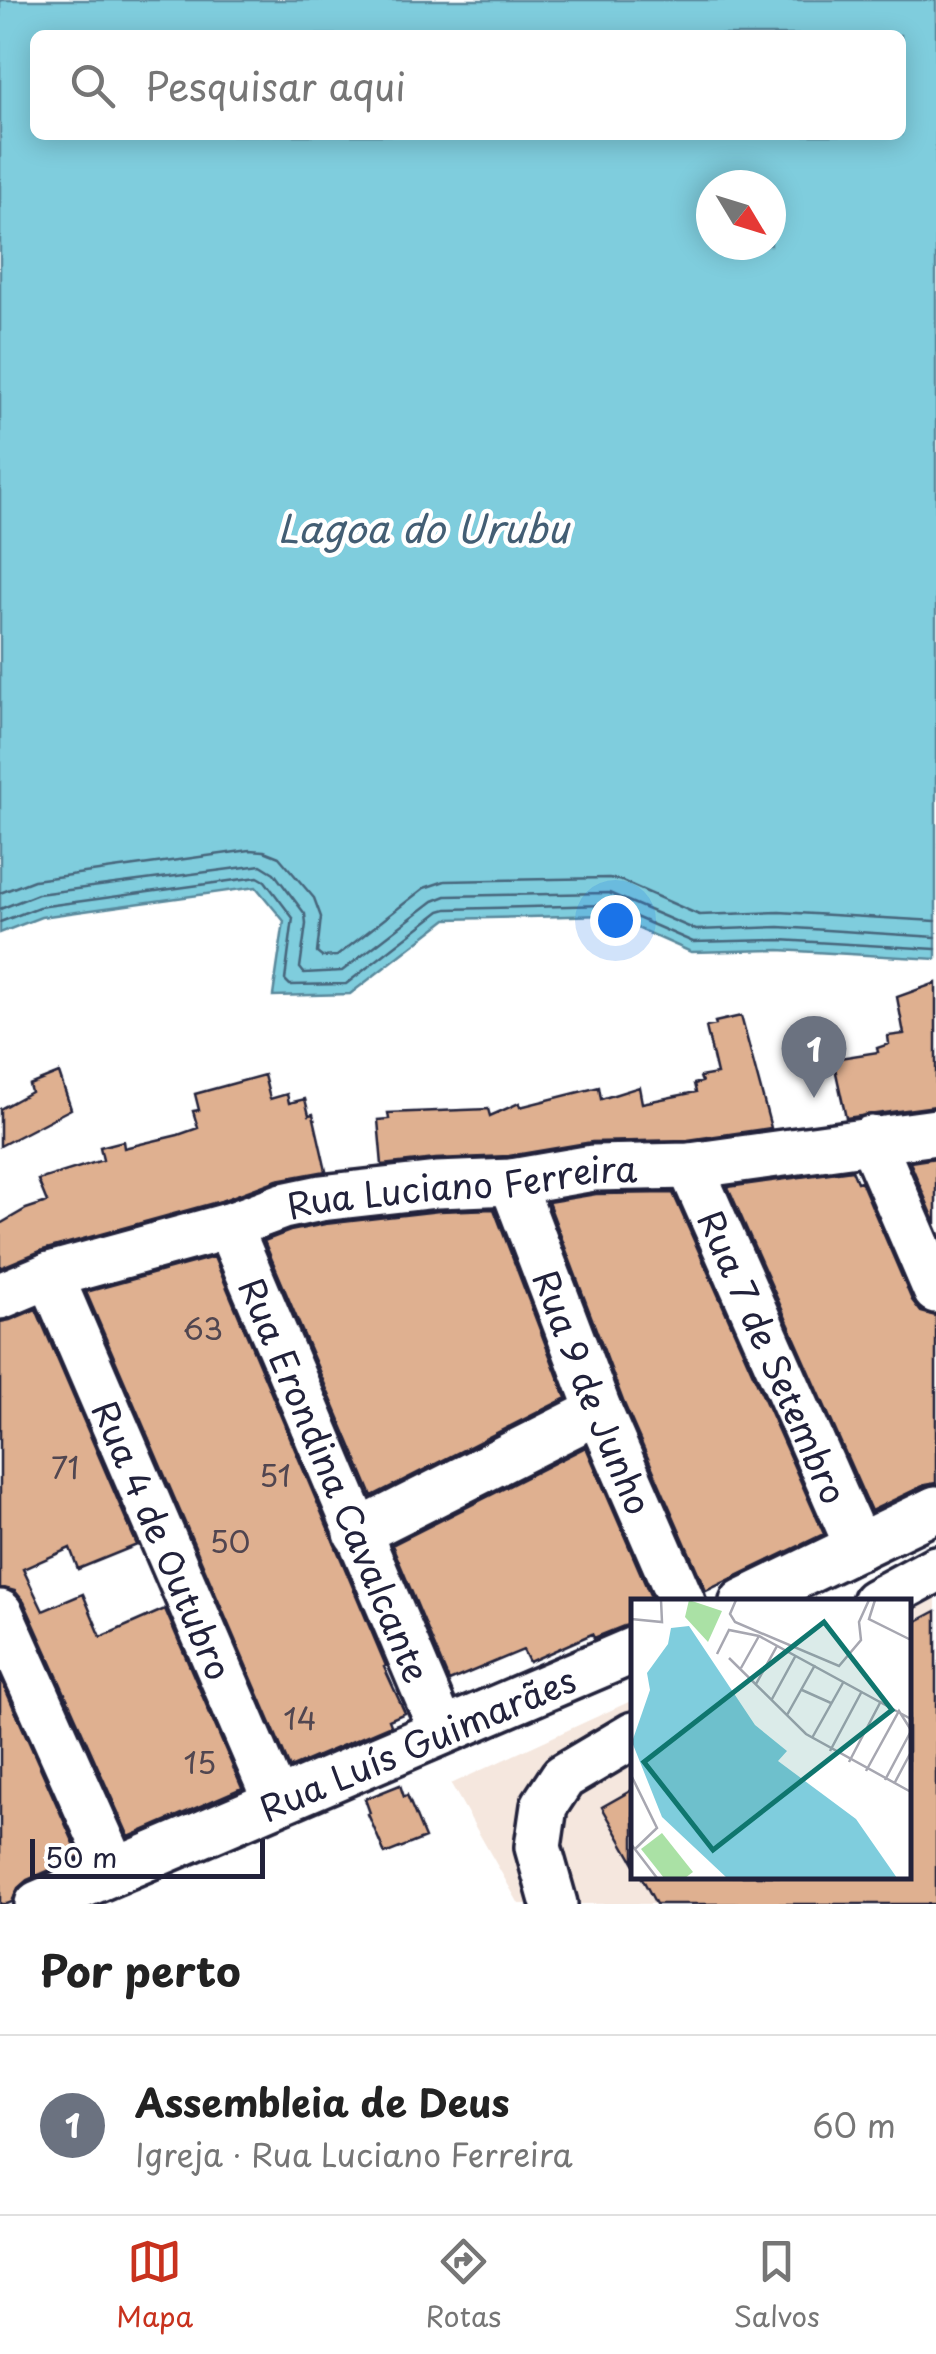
<!DOCTYPE html>
<html lang="pt">
<meta charset="utf-8">
<style>
:root{--surface:#fff;--page:#f6f6f6;--text:#222;--muted:#767676;--line:#e0e0e0;--accent:#c8321e}
body{margin:0;font-family:"Playpen Sans",sans-serif;background:var(--page);color:var(--text)}
.compass{position:absolute;left:696px;top:170px;width:90px;height:90px;border-radius:50%;background:var(--surface);box-shadow:0 5px 25px #0003;rotate:128deg}
.scale{position:absolute;left:30px;bottom:25px;width:235px;box-sizing:border-box;padding-left:10px;border:5px solid #22223b;border-top:0;font-size:28px;line-height:35px;white-space:nowrap;color:#22223b;-webkit-text-stroke:8px #fff;paint-order:stroke}
.you{position:absolute;left:615px;top:920px;width:35px;height:35px;margin:-25px;border:8px solid #fff;border-radius:50%;background:#1a73e8;box-shadow:0 0 0 15px #1a73e833}
.badge{display:grid;place-items:center;width:65px;height:65px;border-radius:50%;background:var(--accent);color:#fff;font-size:32px;font-weight:700}
.pin{position:absolute;translate:-50% -82px;filter:drop-shadow(0 2px 5px #0008)}
.pin::after{content:'';position:absolute;top:52px;width:35px;height:30px;background:inherit;clip-path:polygon(0 0,100% 0,50% 100%)}
.list{margin:0;padding:0;list-style:none}
h2{display:flex;justify-content:space-between;align-items:center;height:130px;margin:0;padding:0 40px;font-size:42px}
h2 small{font-size:32px;font-weight:400;color:var(--muted)}
.list li{display:grid;grid-template-columns:65px 1fr auto;gap:30px;align-items:center;box-sizing:border-box;height:180px;padding:0 40px;border-top:2px solid var(--line)}
.list b{display:block;font-size:38px;white-space:nowrap}
.list p{margin:0;font-size:32px;white-space:nowrap;color:var(--muted)}
.list em{font-size:32px;font-style:normal;color:var(--muted)}
.icon{flex:none;width:55px;height:55px;fill:none;stroke:currentColor;stroke-width:2;stroke-linecap:round;stroke-linejoin:round}
.map{position:relative;flex:none;width:936px;height:1904px;overflow:hidden}
.search{position:absolute;background:var(--surface);box-shadow:0 5px 25px #0003;left:30px;right:30px;top:30px;height:110px;display:flex;align-items:center;gap:25px;box-sizing:border-box;padding:0 35px;border-radius:15px;color:var(--muted);font-size:38px}
.sheet{height:310px;background:var(--surface)}
nav{display:flex;justify-content:space-around;align-items:center;box-sizing:border-box;height:140px;border-top:2px solid var(--line);background:var(--surface);font-size:28px;color:var(--muted)}
nav a{display:grid;justify-items:center;gap:5px}
nav .on{color:var(--accent)}
.map>svg:first-child{display:block}
</style>
<div class="map">
<svg width="936" height="1904" viewBox="0 0 936 1904">
<rect width="100%" height="100%" fill="#fff"/>
<filter id="ink" filterUnits="userSpaceOnUse"><feTurbulence type="fractalNoise" baseFrequency=".01" numOctaves="2"/><feDisplacementMap in="SourceGraphic" scale="20" xChannelSelector="R" yChannelSelector="G"/><feConvolveMatrix kernelMatrix="1 2 1 2 8 2 1 2 1" color-interpolation-filters="sRGB"/></filter>
<g filter="url(#ink)">
<!-- built -->
<path fill="#f5e7de" d="M936,1562V1904H519L451,1784L633,1700L634,1876H908V1602L848,1601Z"/>
<!-- water -->
<path fill="#7fcddd" stroke="#5a899c" stroke-width="2.5" fill-rule="evenodd" d="M0,0H936V959L779,950L691,952L608,915L447,919L350,994L273,996L284,921L256,887L41,917L0,933ZM35,35H901V135H35ZM711,185H771V245H711Z"/>
<g fill="none" stroke-linecap="round" stroke-linejoin="round">
<!-- shore -->
<path stroke="#47667c" stroke-width="2.5" d="M0,893L34,880L250,850L264,851L279,857L314,898L321,917L317,953L322,957L337,956L424,888L445,881L609,878L622,881L699,915L779,912L936,921
M0,909L38,894L261,865L274,873L305,914L306,924L300,968L304,973L342,971L433,901L446,896L609,893L696,930L779,927L936,937
M0,922L39,907L258,877L265,881L293,918L285,980L290,985L346,984L440,911L447,909L608,905L693,942L779,940L936,949"/>
</g>
<!-- building -->
<path fill="#dfb090" stroke="#22223b" stroke-width="2.5" d="M936,983V1106L846,1118L833,1059L878,1052L877,1048L889,1044L888,1036L904,1034L897,997Z
M741,1016L771,1128L688,1140L592,1142L509,1156L436,1159L382,1165L378,1120L389,1119L388,1113L488,1109L490,1116L519,1103L520,1107L599,1087L601,1099L639,1087L642,1103L696,1092L694,1084L702,1082L700,1077L717,1074L706,1027L716,1025L715,1022Z
M59,1073L71,1109L0,1146V1109L31,1092L29,1085Z
M264,1075L270,1099L287,1094L289,1103L305,1099L309,1115L313,1114L326,1171L277,1180L221,1201L43,1250L0,1268V1224L26,1209L47,1202L38,1180L103,1160L100,1147L123,1141L124,1148L178,1135L198,1128L193,1111L199,1110L195,1094Z
M936,1158V1224L910,1162Z
M852,1170L857,1182L861,1181L912,1300L921,1312L936,1316V1483L925,1485L871,1511L728,1187Z
M673,1193L824,1534L706,1591L623,1401L548,1202L596,1194Z
M494,1209L566,1398L372,1496L264,1241L290,1231L325,1224L439,1211Z
M214,1257L386,1666L384,1667L405,1713L389,1720L391,1725L290,1768L86,1292Z
M36,1309L137,1545L78,1569L70,1548L23,1569L43,1611L83,1594L101,1637L165,1609L242,1788L129,1837L24,1602L15,1591L0,1587V1322L10,1320Z
M586,1447L653,1602H634V1624L624,1626L594,1638L592,1634L529,1662L523,1650L449,1681L392,1545Z
M936,1611V1904H656L641,1876H908V1626Z
M0,1677L80,1857L27,1880L18,1888L12,1902L7,1904H0Z
M400,1785L404,1797L407,1795L425,1838L385,1854L368,1814L370,1813L365,1799Z
M634,1789V1863L602,1807Z"/>
<g fill="none" stroke-linecap="round" stroke-linejoin="round">
<defs>
<g id="minor">
<path d="M871,1139L936,1290"/>
<path id="s1" d="M690,1166L858,1547"/>
<path id="s2" d="M512,1182L599,1411L682,1602"/>
<path id="s3" d="M229,1226L442,1731"/>
<path id="s4" d="M50,1275L276,1801"/>
<path id="s5" d="M0,1296L50,1275L229,1226L283,1206L321,1198L437,1185L512,1182L593,1168L690,1166L936,1132"/>
<path d="M357,1533L599,1411"/>
<path d="M743,1602L936,1509"/>
<path d="M875,1602L936,1569"/>
<path d="M0,1613L115,1871"/>
<path id="s6" d="M38,1904L634,1650"/>
<path d="M554,1904L538,1847L544,1806L563,1777L634,1735"/>
</g>
</defs>
<!-- minor casing -->
<use href="#minor" stroke="#22223b" stroke-width="52"/>
<!-- minor -->
<use href="#minor" stroke="#fff" stroke-width="45"/>
</g>
</g>
<g text-anchor="middle" dominant-baseline="central" stroke-width="9" stroke-linejoin="round" paint-order="stroke">
<!-- number labels -->
<g font-size="30" fill="#514650">
<text x="203" y="1327">63</text>
<text x="65" y="1466">71</text>
<text x="275" y="1474">51</text>
<text x="230" y="1540">50</text>
<text x="300" y="1717">14</text>
<text x="200" y="1761">15</text>
</g>
<!-- street labels -->
<g font-size="35" fill="#22223b" stroke="#fff">
<text stroke="none"><textPath href="#s5" startOffset="478">Rua Luciano Ferreira</textPath></text>
<text stroke="none"><textPath href="#s1" startOffset="208">Rua 7 de Setembro</textPath></text>
<text stroke="none"><textPath href="#s2" startOffset="225">Rua 9 de Junho</textPath></text>
<text stroke="none"><textPath href="#s3" startOffset="275">Rua Erondina Cavalcante</textPath></text>
<text stroke="none"><textPath href="#s4" startOffset="288">Rua 4 de Outubro</textPath></text>
<text stroke="none"><textPath href="#s6" startOffset="412">Rua Luís Guimarães</textPath></text>
</g>
<!-- water labels -->
<g font-size="38" font-style="italic" fill="#435e74" stroke="#fff">
<text x="423" y="527">Lagoa do Urubu</text>
</g>
</g>
<!-- overview -->
<g transform="translate(631 1599)">
<rect width="280" height="280" fill="#fff"/>
<path d="M58,1L91,12L77,43L54,18ZM31,234L62,273L54,279H33L10,250Z" fill="#aae1a5"/>
<path d="M58,27L124,126L156,152L147,162L225,220L266,279H96L31,218L1,143L19,91L16,74L37,45L40,29Z" fill="#7fcddd"/>
<path fill="none" stroke="#a7a7b1" stroke-width="2.5" d="M105,1L99,15L104,23L208,67L230,41L228,23L238,1M244,1L238,20L280,41M0,20L31,23L30,1M86,55L98,31L128,37L280,120M98,59L175,135L280,193M110,69L128,37M125,85L146,47M171,91L200,104M141,100L165,56M156,116L184,66M181,139L213,82M199,152L231,92M218,163L250,102M235,172L268,112L280,131M0,176L26,229L4,250M254,181L280,132M263,185L280,153M0,245L26,279"/>
<path fill="#0f766e" fill-opacity="0.15" stroke="#0f766e" stroke-width="5" d="M193,23L261,111L82,251L13,163Z"/>
<rect width="280" height="280" fill="none" stroke="#22223b" stroke-width="5"/>
</g>
</svg>
<svg class="compass" viewBox="-18 -18 36 36"><path d="M0-13l5 13h-10z" fill="#e53935"/><path d="M0 13l5-13h-10z" fill="#767676"/></svg>
<div class="scale">50 m</div>
<div class="you"></div>
<div class="pin badge" style="left:814px;top:1098px;background:#6b7280">1</div>
<div class="search"><svg class="icon" aria-label="search" viewBox="0 0 24 24"><circle cx="10" cy="10" r="6"/><path d="M15 15l6 6"/></svg>Pesquisar aqui</div>
</div>
<section class="sheet">
<h2>Por perto<small></small></h2>
<ul class="list">
<li><span class="badge" style="background:#6b7280">1</span><div><b>Assembleia de Deus</b><p>Igreja · Rua Luciano Ferreira</p></div><em>60 m</em></li>
</ul>
</section>
<nav>
<a class="on"><svg class="icon" aria-label="map" viewBox="0 0 24 24"><path d="M3 6l6-2 6 2 6-2v14l-6 2-6-2-6 2zM9 4v14M15 6v14"/></svg>Mapa</a>
<a><svg class="icon" aria-label="directions" viewBox="0 0 24 24"><path d="M12 3l9 9-9 9-9-9zM9 14v-3h6M13 9l2 2-2 2"/></svg>Rotas</a>
<a><svg class="icon" aria-label="saved" viewBox="0 0 24 24"><path d="M7 4h10v16l-5-4-5 4z"/></svg>Salvos</a>
</nav>
